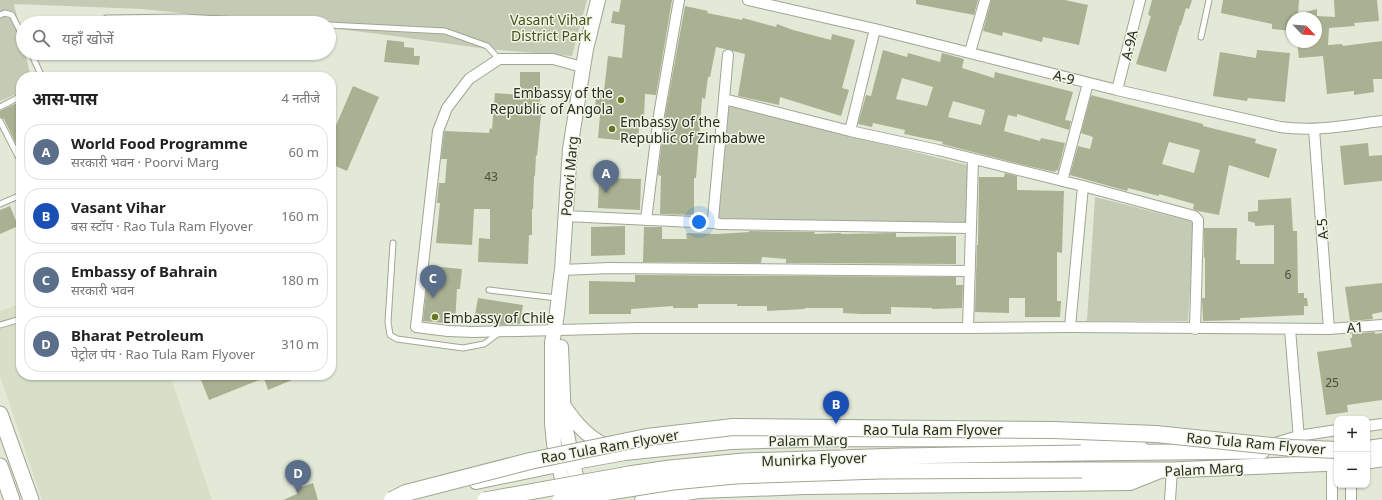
<!DOCTYPE html>
<html lang="hi">
<meta charset="utf-8">
<style>
:root{--surface:#fff;--page:#f6f6f6;--text:#222;--muted:#767676;--line:#e0e0e0;--accent:#0b8043}
body{margin:0;font-family:"Noto Sans","Noto Sans Devanagari",sans-serif;background:var(--page);color:var(--text)}
.controls{position:absolute;right:12px;bottom:12px;display:grid;overflow:hidden;border-radius:8px;box-shadow:0 1px 3px #0004}
.controls button{width:36px;height:36px;display:grid;place-items:center;padding:0;border:0;border-bottom:1px solid var(--line);background:var(--surface);color:var(--text);font:20px sans-serif}
.compass{position:absolute;left:1286px;top:12px;width:36px;height:36px;border-radius:50%;background:var(--surface);box-shadow:0 1px 3px #0004;rotate:115deg}
.you{position:absolute;left:699px;top:222px;width:14px;height:14px;margin:-10px;border:3px solid #fff;border-radius:50%;background:#1a73e8;box-shadow:0 0 0 6px #1a73e833}
.badge{display:grid;place-items:center;width:26px;height:26px;border-radius:50%;background:var(--accent);color:#fff;font-size:13px;font-weight:700}
.pin{position:absolute;translate:-50% -33px;filter:drop-shadow(0 1px 2px #0008)}
.pin::after{content:'';position:absolute;top:21px;width:14px;height:12px;background:inherit;clip-path:polygon(0 0,100% 0,50% 100%)}
.list{margin:0;padding:0;list-style:none}
h2{display:flex;justify-content:space-between;align-items:center;height:52px;margin:0;padding:0 16px;font-size:17px}
h2 small{font-size:13px;font-weight:400;color:var(--muted)}
.list li{display:grid;grid-template-columns:26px 1fr auto;gap:12px;align-items:center;box-sizing:border-box;height:56px;margin:0 8px 8px;padding:0 8px;border:1px solid var(--line);border-radius:16px}
.list b{display:block;font-size:15px;white-space:nowrap}
.list p{margin:0;font-size:13px;white-space:nowrap;color:var(--muted)}
.list em{font-size:13px;font-style:normal;color:var(--muted)}
.icon{flex:none;width:22px;height:22px;fill:none;stroke:currentColor;stroke-width:2;stroke-linecap:round;stroke-linejoin:round}
.map{position:relative;flex:none;width:1382px;height:500px;overflow:hidden}
.search{position:absolute;background:var(--surface);box-shadow:0 1px 3px #0004;left:16px;top:16px;width:320px;height:44px;display:flex;align-items:center;gap:10px;box-sizing:border-box;padding:0 14px;border-radius:22px;color:var(--muted);font-size:15px}
.panel{position:absolute;background:var(--surface);box-shadow:0 1px 3px #0004;left:16px;top:72px;width:320px;height:308px;border-radius:16px}
.map>svg:first-child{display:block}
</style>
<div class="map">
<svg width="1382" height="500" viewBox="0 0 1382 500">
<rect width="100%" height="100%" fill="#e3e9d7"/>
<!-- built -->
<path fill="#d7dfc6" d="M21,304V375H170L212,500H42L0,376V311Z"/>
<!-- green -->
<path fill="#c4cbb5" d="M0,0H587L572,56L487,49L379,34L329,28V23H278L142,9L14,4L23,44V53H25L31,77H21V92L0,101Z
M728,104L871,141L967,165V222L718,221Z
M1095,197L1194,222L1188,321H1087Z"/>
<!-- building -->
<path fill="#a9b192" fill-rule="evenodd" d="M621,0H672L656,95L645,94L644,117H640L638,142L598,138L600,115L595,114L596,91H604L608,56L622,58L625,25L611,23L613,11L619,12Z
M916,0H978L974,15L916,4Z
M991,0H1065L1088,5L1079,45L1043,37L1042,42L1003,32L1002,36L983,31Z
M1152,0H1192L1189,9L1186,8L1181,25H1180L1166,72L1136,64L1151,16L1148,15Z
M1223,0H1299L1298,14L1317,9V16L1335,17L1334,0H1377L1379,21L1354,23L1355,26L1329,28L1328,45L1342,44L1343,46L1382,41V79H1373L1374,92L1354,95V91L1327,94L1323,56L1299,58L1297,42H1316V18H1292V31L1272,29V24L1221,13Z
M685,6L708,11L707,13L742,20L743,18L776,27L777,24L793,30L831,40L832,34L855,40L842,88L849,90L841,116L780,97L779,105L738,96L745,54L733,51L729,49H725L716,47L710,77H708L705,99L702,98L696,178H694V215L660,214L661,176L658,175L665,116Z
M387,40L404,42V47L414,48V56H420L419,65L384,62Z
M883,50L907,57L908,53L940,62L942,53L964,59L962,68L994,78L995,72L1073,92L1065,120L1071,121L1069,130L1017,114V117L1008,115L1004,131L1040,141L1041,138L1065,143L1058,171L1056,170L1055,172L1024,165L942,144L943,142L904,134L905,130L873,123L872,127L858,124L866,95L871,96ZM902,78L933,87L927,106L896,99ZM953,101L985,110L981,125L948,117Z
M1257,50L1290,53L1285,102L1248,98L1247,101L1213,96L1220,52L1256,58Z
M520,72H540V104H542L537,156L536,155L535,176H534L533,209H532V235H529L528,264L478,262L479,238L490,239V209H474L472,245L436,243L440,203H437L439,183H445L447,159H441L444,133L445,131L489,133L490,128L492,129L495,93L520,95Z
M353,86L379,97L347,171L331,164V137Z
M1091,95L1203,124V126L1256,139L1255,143L1277,149L1269,178L1229,165L1219,215L1198,211L1193,209L1194,204L1159,194V196L1128,188L1127,191L1070,175L1078,146L1090,149L1093,137L1081,133ZM1169,142L1200,150L1194,173L1162,164Z
M21,101V141L16,144L4,119L0,117V111Z
M1368,143L1369,156L1382,155V181L1344,185L1340,146Z
M1005,173L1017,176V190L1064,191L1062,253L1057,252V301H1061L1060,317H1025V298H1009V313L975,312L977,245H978L979,177H1004Z
M599,178L641,179L640,210L598,208Z
M1291,198L1293,231H1297L1298,293H1304V298H1307L1308,306H1304V315L1240,318V320L1203,321L1202,298H1205V258H1204V228H1237L1236,260H1240V264H1274V225L1255,226V223L1248,221V212L1258,211V200Z
M10,206L18,226L0,234V210Z
M625,226V255L591,256V227Z
M644,227H662V239H687L686,233L717,234L749,232V231L815,232L814,234L841,233V234L896,233V237L956,236V264L786,263V259L762,257L761,263L643,262Z
M429,266L462,269L460,289H457L455,324L423,321Z
M635,275L956,277V285H963L962,308L932,309V308L891,307V314H861L843,313V308H805V309L767,311V306H737V304H698V308H673V306L631,309V314H589V281L635,282Z
M1382,283V312L1372,314L1373,319L1350,321L1345,287Z
M478,298L523,305L520,324L502,325L474,320Z
M1375,332V334L1382,333V400L1347,405L1348,412L1326,415L1317,352L1352,347L1350,338H1352V334Z
M199,375H304L268,390L264,378L209,400Z
M313,483L318,500H283L297,494L296,489Z"/>
<g fill="none" stroke-linecap="round" stroke-linejoin="round">
<defs>
<path id="service" d="M0,15L5,13L12,15L23,37
M104,23L106,18L183,17L296,23
M329,25L445,31L487,46L499,59
M1201,37L1209,0
M31,53L42,77
M0,107L21,96
M0,121L20,160
M0,204L21,195
M393,243L388,322L390,335L397,339L463,348L484,344L499,333
M489,290L557,298
M0,325L21,319"/>
<path id="minor" d="M748,0L875,29L1117,90L1280,127C1315,132 1348,125 1382,121
M970,52L985,0
M728,55L713,219L715,223L720,224L971,228
M582,67L553,59H499L469,79L447,108L438,131L416,327L448,331L473,332L638,328H968L1070,327L1329,329L1382,325
M1117,90L1140,0
M724,99L850,131L938,150L1083,186L1194,216L1198,220V223L1195,329
M1314,129L1329,329
M850,131L875,29
M1062,181L1088,83
M565,216L715,223
M646,220L659,115L679,0
M562,270L609,268L970,271
M1070,327L1083,186
M968,328L973,159
M1290,329L1300,451
M1367,426L1382,424
M1275,443L1298,436L1337,430
M1332,463V500
M1170,500L1172,470
M1351,500V485"/>
<path id="secondary" d="M561,347L564,421L580,495
M564,406C576,425 590,440 611,448
M476,482L558,465L625,453L731,442L834,439L1130,440L1146,452
M566,496L554,444L552,423V342C558,319 558,294 562,270L570,149L586,49L598,0
M642,500L699,491L805,487L1130,483L1160,471"/>
<path id="primary" d="M0,414L31,500
M1081,453L1262,451
M1367,461L1382,459
M0,466L12,500
M1082,470H1172L1337,463"/>
<path id="trunk" d="M1367,449L1382,447"/>
</defs>
<!-- service casing -->
<use href="#service" stroke="#a0a594" stroke-width="7"/>
<!-- minor casing -->
<use href="#minor" stroke="#a0a594" stroke-width="12"/>
<!-- secondary casing -->
<use href="#secondary" stroke="#a0a594" stroke-width="16"/>
<!-- primary casing -->
<use href="#primary" stroke="#a0a594" stroke-width="17"/>
<!-- trunk casing -->
<use href="#trunk" stroke="#a0a594" stroke-width="18"/>
<!-- service -->
<use href="#service" stroke="#fff" stroke-width="5"/>
<!-- minor -->
<use href="#minor" stroke="#fff" stroke-width="10"/>
<!-- secondary -->
<use href="#secondary" stroke="#fff" stroke-width="14"/>
<!-- primary -->
<use href="#primary" stroke="#fff" stroke-width="15"/>
<!-- trunk -->
<use href="#trunk" stroke="#fff" stroke-width="16"/>
<defs>
<path id="primary-bridge" d="M485,500L629,474L670,468L744,461L901,456L1081,453
M560,500L673,482L735,476L880,471L1082,470"/>
<path id="trunk-bridge" d="M392,500L406,493L530,461L647,437L733,427L1053,430L1156,434L1292,448L1337,450"/>
</defs>
<!-- primary-bridge casing -->
<use href="#primary-bridge" stroke="#a0a594" stroke-width="17" stroke-linecap="butt"/>
<!-- trunk-bridge casing -->
<use href="#trunk-bridge" stroke="#a0a594" stroke-width="18" stroke-linecap="butt"/>
<!-- primary-bridge -->
<use href="#primary-bridge" stroke="#fff" stroke-width="15"/>
<!-- trunk-bridge -->
<use href="#trunk-bridge" stroke="#fff" stroke-width="16"/>
</g>
<!-- markers -->
<g fill="#657725" stroke="#f1f6e4" stroke-width="1.5">
<circle cx="621" cy="100" r="4"/>
<circle cx="612" cy="129" r="4"/>
<circle cx="435" cy="317" r="4"/>
</g>
<g text-anchor="middle" dominant-baseline="central" stroke-width="3" stroke-linejoin="round" paint-order="stroke">
<!-- number labels -->
<g font-size="12" fill="#4a4d40">
<text x="491" y="176">43</text>
<text x="1288" y="274">6</text>
<text x="1332" y="382">25</text>
</g>
<!-- park labels -->
<g font-size="14" fill="#45511e" stroke="#f1f6e4">
<text x="551" y="19">Vasant Vihar<tspan x="551" dy="16">District Park</tspan></text>
</g>
<!-- street labels -->
<g font-size="14" fill="#2a2c25" stroke="#f1f6e4">
<text transform="translate(1129 45) rotate(-76)">A-9A</text>
<text transform="translate(1064 77) rotate(15)">A-9</text>
<text transform="translate(569 176) rotate(-85)">Poorvi Marg</text>
<text transform="translate(1322 229) rotate(-94)">A-5</text>
<text transform="translate(1355 327) rotate(-4)">A1</text>
<text x="933" y="429">Rao Tula Ram Flyover</text>
<text transform="translate(808 440) rotate(-1)">Palam Marg</text>
<text transform="translate(1256 443) rotate(5)">Rao Tula Ram Flyover</text>
<text transform="translate(610 446) rotate(-10)">Rao Tula Ram Flyover</text>
<text transform="translate(814 459) rotate(-2)">Munirka Flyover</text>
<text transform="translate(1204 469) rotate(-3)">Palam Marg</text>
</g>
<!-- poi labels -->
<g font-size="14" fill="#2a2c25" stroke="#f1f6e4" text-anchor="start">
<text x="613" y="92" text-anchor="end">Embassy of the<tspan x="613" dy="16">Republic of Angola</tspan></text>
<text x="620" y="121">Embassy of the<tspan x="620" dy="16">Republic of Zimbabwe</tspan></text>
<text x="443" y="317">Embassy of Chile</text>
</g>
</g>
</svg>
<div class="controls">
<button>+</button>
<button>−</button>
</div>
<svg class="compass" viewBox="-18 -18 36 36"><path d="M0-13l5 13h-10z" fill="#e53935"/><path d="M0 13l5-13h-10z" fill="#767676"/></svg>
<div class="you"></div>
<div class="pin badge" style="left:606px;top:193px;background:#5c6f8a">A</div>
<div class="pin badge" style="left:836px;top:424px;background:#1a4fb4">B</div>
<div class="pin badge" style="left:433px;top:298px;background:#5c6f8a">C</div>
<div class="pin badge" style="left:298px;top:493px;background:#5c6f8a">D</div>
<div class="search"><svg class="icon" aria-label="search" viewBox="0 0 24 24"><circle cx="10" cy="10" r="6"/><path d="M15 15l6 6"/></svg>यहाँ खोजें</div>
<section class="panel">
<h2>आस-पास<small>4 नतीजे</small></h2>
<ul class="list">
<li><span class="badge" style="background:#5c6f8a">A</span><div><b>World Food Programme</b><p>सरकारी भवन · Poorvi Marg</p></div><em>60 m</em></li>
<li><span class="badge" style="background:#1a4fb4">B</span><div><b>Vasant Vihar</b><p>बस स्टॉप · Rao Tula Ram Flyover</p></div><em>160 m</em></li>
<li><span class="badge" style="background:#5c6f8a">C</span><div><b>Embassy of Bahrain</b><p>सरकारी भवन</p></div><em>180 m</em></li>
<li><span class="badge" style="background:#5c6f8a">D</span><div><b>Bharat Petroleum</b><p>पेट्रोल पंप · Rao Tula Ram Flyover</p></div><em>310 m</em></li>
</ul>
</section>
</div>
